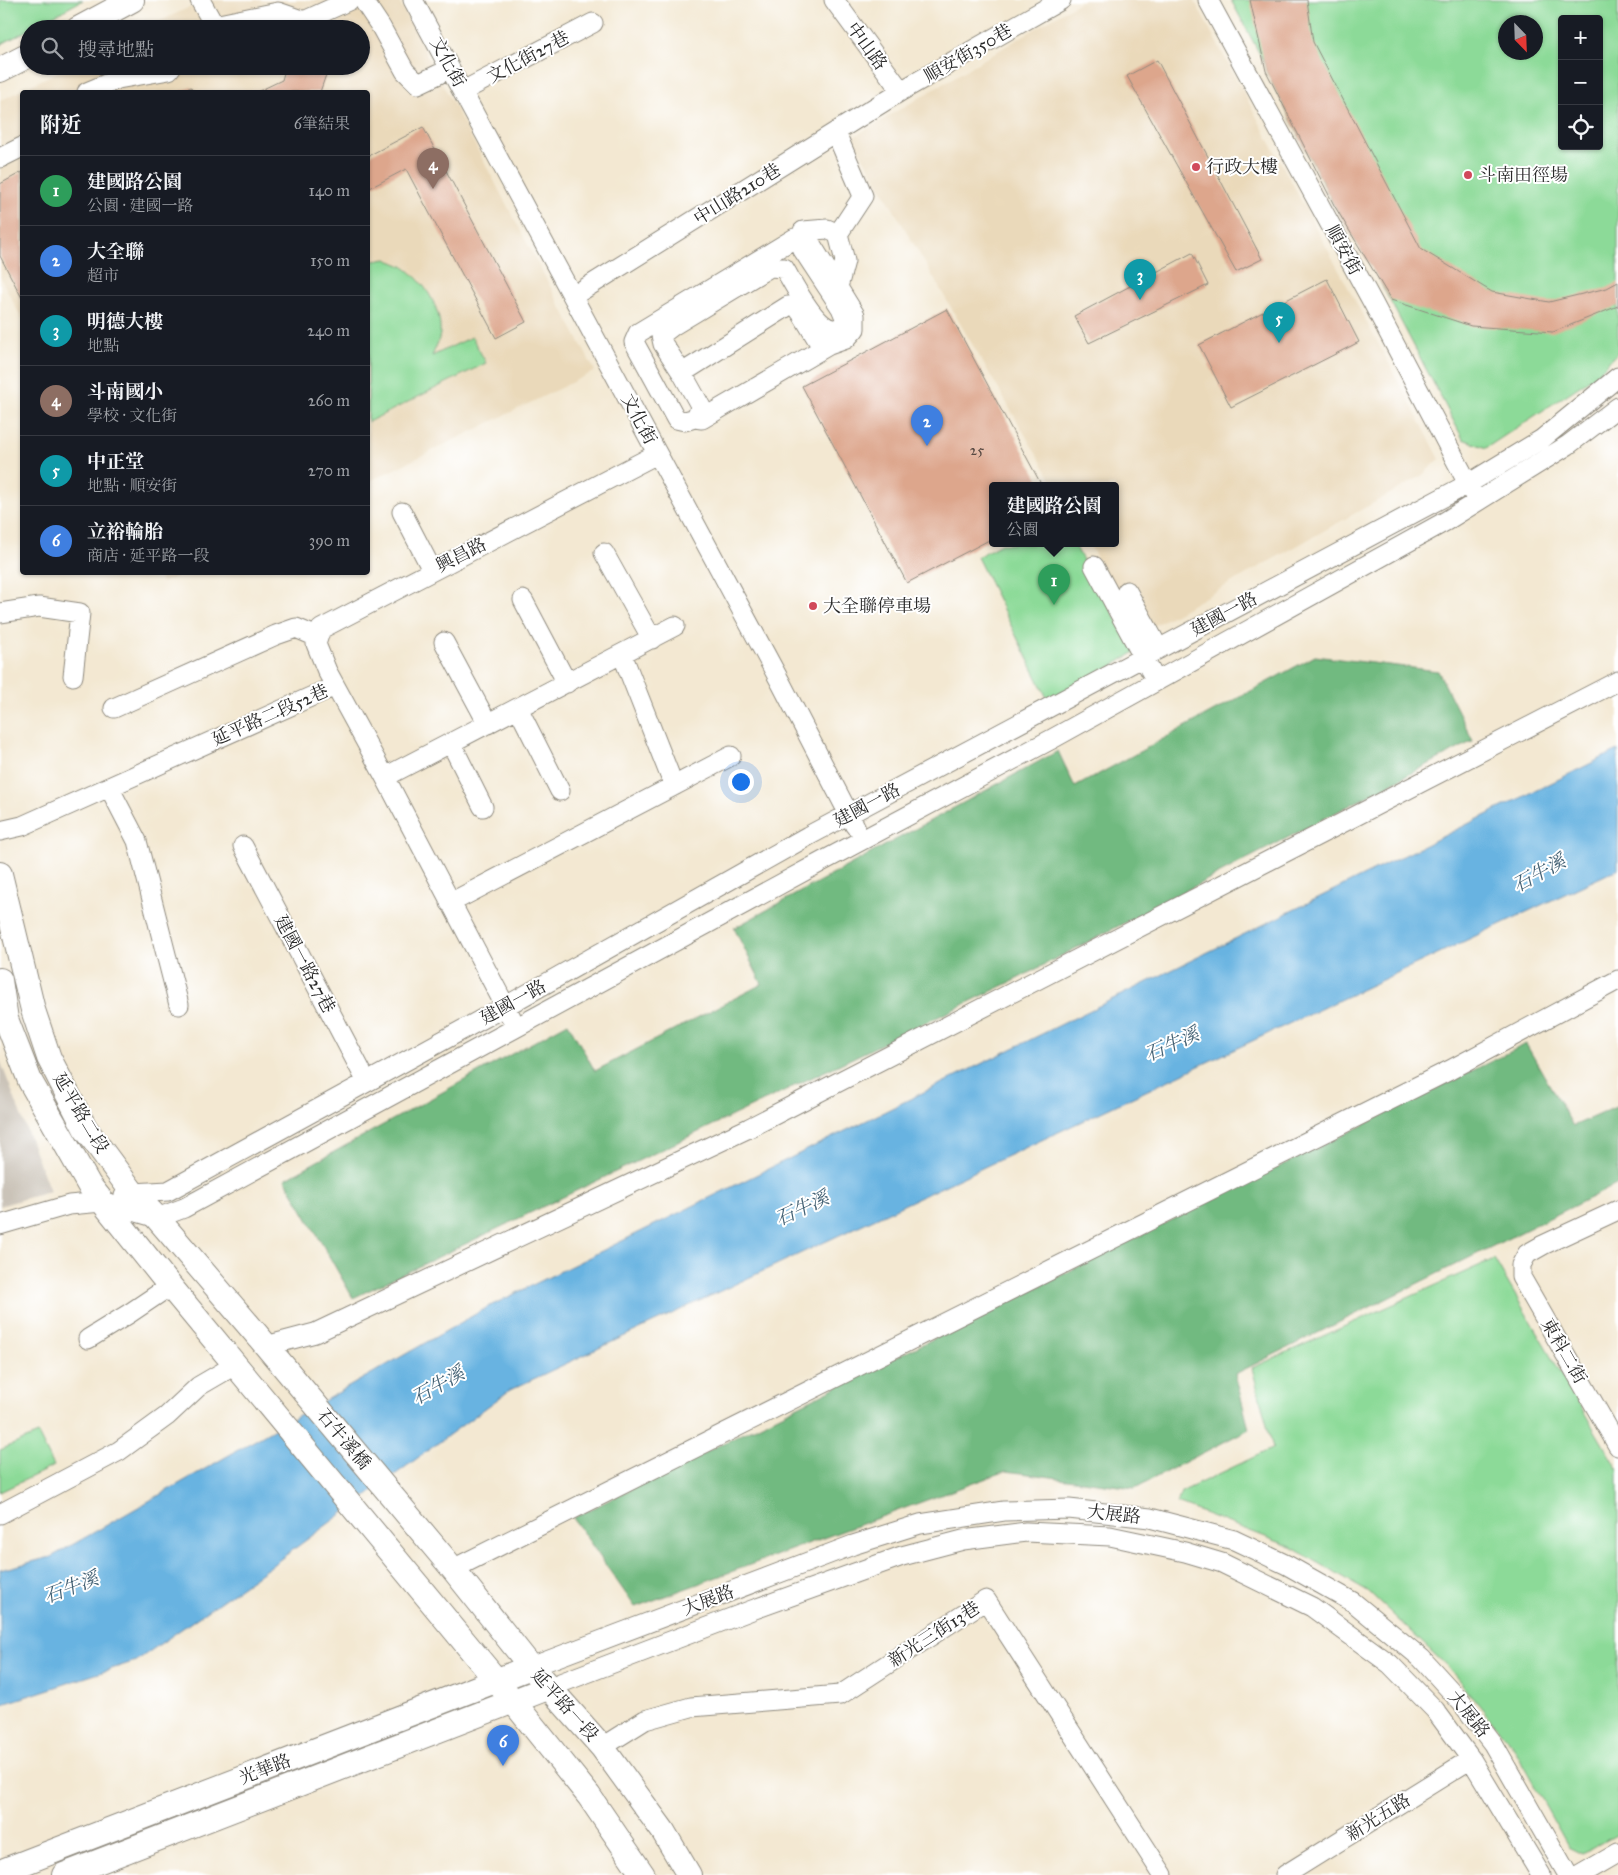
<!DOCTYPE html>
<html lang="zh-TW">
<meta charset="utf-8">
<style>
:root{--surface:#171b24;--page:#242831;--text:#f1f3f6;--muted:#9ea1a6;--line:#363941;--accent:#8c9099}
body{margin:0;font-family:"IM FELL Great Primer","Noto Serif TC",serif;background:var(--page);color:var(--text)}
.controls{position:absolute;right:15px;top:15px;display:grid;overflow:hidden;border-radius:5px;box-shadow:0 1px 4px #0004}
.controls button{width:45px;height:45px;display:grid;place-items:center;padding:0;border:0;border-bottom:1px solid var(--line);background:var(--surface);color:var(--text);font:25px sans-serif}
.compass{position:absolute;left:1498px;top:15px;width:45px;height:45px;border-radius:50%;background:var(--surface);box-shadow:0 1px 4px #0004;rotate:157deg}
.you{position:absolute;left:740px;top:781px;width:18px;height:18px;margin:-12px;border:4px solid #fff;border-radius:50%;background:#1a73e8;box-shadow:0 0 0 8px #1a73e833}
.badge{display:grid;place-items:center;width:32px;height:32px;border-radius:50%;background:var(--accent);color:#fff;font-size:16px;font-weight:700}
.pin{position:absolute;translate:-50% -41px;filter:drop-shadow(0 1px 2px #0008)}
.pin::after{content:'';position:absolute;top:26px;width:18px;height:15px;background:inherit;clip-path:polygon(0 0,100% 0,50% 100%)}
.popup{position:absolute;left:989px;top:482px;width:130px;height:65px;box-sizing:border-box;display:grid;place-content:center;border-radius:5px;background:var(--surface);filter:drop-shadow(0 1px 4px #0005);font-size:16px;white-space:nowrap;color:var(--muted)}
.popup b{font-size:19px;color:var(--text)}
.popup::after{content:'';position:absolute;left:50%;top:100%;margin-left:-10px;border:10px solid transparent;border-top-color:var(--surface)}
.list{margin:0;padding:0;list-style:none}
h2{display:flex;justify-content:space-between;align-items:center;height:65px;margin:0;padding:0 20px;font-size:21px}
h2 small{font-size:16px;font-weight:400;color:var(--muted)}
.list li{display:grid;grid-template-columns:32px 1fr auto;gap:15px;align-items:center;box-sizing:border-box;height:70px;padding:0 20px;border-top:1px solid var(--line)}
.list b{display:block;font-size:19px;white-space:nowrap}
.list p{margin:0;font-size:16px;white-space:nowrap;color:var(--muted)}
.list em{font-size:16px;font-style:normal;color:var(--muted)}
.icon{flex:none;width:28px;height:28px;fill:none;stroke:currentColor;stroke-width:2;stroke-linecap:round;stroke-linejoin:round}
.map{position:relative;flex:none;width:1618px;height:1875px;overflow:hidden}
.search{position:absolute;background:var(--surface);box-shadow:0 1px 4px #0004;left:20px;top:20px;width:350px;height:55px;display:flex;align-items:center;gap:12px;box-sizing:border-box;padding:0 18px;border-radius:28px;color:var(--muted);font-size:19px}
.panel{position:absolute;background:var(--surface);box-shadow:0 1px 4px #0004;left:20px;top:90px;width:350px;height:485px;border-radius:5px}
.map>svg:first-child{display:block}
</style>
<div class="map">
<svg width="1618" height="1875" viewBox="0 0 1618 1875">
<rect width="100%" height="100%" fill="#fff"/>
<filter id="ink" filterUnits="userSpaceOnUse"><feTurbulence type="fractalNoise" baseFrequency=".02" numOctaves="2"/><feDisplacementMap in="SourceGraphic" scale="10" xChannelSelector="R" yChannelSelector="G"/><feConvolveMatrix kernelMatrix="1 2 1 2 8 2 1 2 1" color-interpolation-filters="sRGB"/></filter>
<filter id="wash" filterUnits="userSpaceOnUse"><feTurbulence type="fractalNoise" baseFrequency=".0096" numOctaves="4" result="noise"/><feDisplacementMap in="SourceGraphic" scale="20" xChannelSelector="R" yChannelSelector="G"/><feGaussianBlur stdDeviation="1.12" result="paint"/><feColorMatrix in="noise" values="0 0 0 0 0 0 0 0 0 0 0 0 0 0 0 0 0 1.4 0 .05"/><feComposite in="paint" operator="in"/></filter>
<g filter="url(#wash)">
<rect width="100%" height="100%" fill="#f3e8d2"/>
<!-- built -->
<path fill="#ead9ba" d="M205,0H398L595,371L368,482V92H22V319L0,277V101L69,66H361V29H143Z
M1083,0H1194L1440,459L1420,477L1141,633L1089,544H1115V486H1055L852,138Z
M156,573H184L162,583Z"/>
<!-- industrial -->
<path fill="#cac3b8" d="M0,1060L50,1191L0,1206Z"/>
<!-- green -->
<path fill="#8cda98" stroke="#5c8262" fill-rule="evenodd" d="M0,0H83L0,45Z
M1231,0H1618V352L1595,376L1486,448L1463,439L1376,274L1334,205L1266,71L1264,62ZM1562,19H1599V146H1562ZM1506,22H1536V52H1506Z
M386,259C392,262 399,264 404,267C424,281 442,308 440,334C439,341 435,349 432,356L472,337L486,363L368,422V262Z
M1001,544H1074L1135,652L1050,704L977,557Z
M1494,1259L1618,1470V1834L1591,1849L1582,1853L1568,1846L1511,1744L1448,1667L1368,1591L1289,1546L1177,1503L1181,1492L1273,1448L1252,1368Z
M38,1434L54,1466L0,1492V1450Z"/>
<!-- forest -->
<path fill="#71ba80" stroke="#4e7256" d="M1315,656L1438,671L1473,741L1017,979L353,1298L285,1179L568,1023L595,1071L762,984L734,928L1058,751L1075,787Z
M1526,1044L1573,1126L1618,1106V1184L1235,1374L1249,1429L1135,1488L1006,1471L635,1607L573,1518Z"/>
<!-- water -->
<path fill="#68b3e1" stroke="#4a6f86" d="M1618,750V869L510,1390L271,1566L136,1661L0,1705V1570L51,1557L488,1307Z"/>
<g id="blocks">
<!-- building -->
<path fill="#dda68c" d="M1250,0H1307L1313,42L1421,249L1492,292L1549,302L1607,288L1618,282V306L1553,332L1471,326L1391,300L1334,205L1266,71Z
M1157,60L1262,259L1236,272L1127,76Z
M286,66H329L320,92H257L282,80Z
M191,87L195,92H180Z
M423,127L526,322L496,338L406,169L368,189V156Z
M22,172V298L0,256V184Z
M1192,253L1208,285L1089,343L1074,316Z
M1327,279L1359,342L1231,407L1199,345Z
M947,309L1042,486H993V538L907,583L802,386Z"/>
</g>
</g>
<g filter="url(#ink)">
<use href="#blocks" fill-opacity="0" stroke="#8f8a7e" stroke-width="1"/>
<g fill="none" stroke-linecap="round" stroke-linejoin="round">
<defs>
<path id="minor" d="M200,0L214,25L278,12L304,21L350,0
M363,0L381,27L405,71L418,84L439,74
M413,0L782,685L855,826
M834,0L901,91
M1208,0L1373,303L1474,495
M463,91L593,23
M87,92L118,79L169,70L172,66
M836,133L863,196L838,234
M0,158L22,147
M573,296L901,91L1061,0
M682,373L663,344L661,335L674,325L770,267L784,268C793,282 827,354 846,320L841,308L795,238L638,333L634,342L676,419L685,421L695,418L701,407L682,373L788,306H796L802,314L817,339L829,345L846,339L855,329V315L803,231L827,229L838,234L845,261L838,287
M695,418L702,419L829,345
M402,512L432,570
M604,553L652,639
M1094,566L1156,681
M1127,591L1159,649
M523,600L567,683
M0,613L39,607L80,613L73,676
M444,642L488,724
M622,654L674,786
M114,708L276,635L296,628L317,637
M518,708L560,791
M451,743L483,807
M385,777L675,626
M109,787L137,841L179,1005
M0,831L22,826L335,686
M243,846L367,1082
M450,903L731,756
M511,1017L385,777L327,671L316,644L321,629L657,454
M124,1196L133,1193L168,1191L506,1006L808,836L1468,484L1542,439L1618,377
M1618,1210L1543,1245L1527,1254L1521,1265V1277L1618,1446
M0,1225L69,1205L102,1202L157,1218L184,1208L823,861L1052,739L1446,521L1568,445L1618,407
M88,1339L130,1313L170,1286
M266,1346L315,1333L749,1128L1618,681
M0,1514L119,1451L167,1416L199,1386L235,1365
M453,1569L1450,1070L1618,980
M531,1667L853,1545L920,1524L1004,1511L1069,1509L1150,1518L1234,1540L1287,1565L1353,1602L1421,1658L1461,1702L1493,1744L1568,1875
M550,1687L752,1610L902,1556L963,1540L1026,1532L1110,1536L1185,1552L1222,1563L1312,1607L1390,1664L1435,1710L1471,1759L1541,1875
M602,1747L645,1720L691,1707L840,1695L986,1600L1163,1875
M1285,1875L1471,1759
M1580,1875L1618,1853"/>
<path id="major" d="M78,29L132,0
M0,70L29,55
M0,874L33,1010L49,1058L85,1128L133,1193L157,1218L258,1336L453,1569L531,1667L602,1747L663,1831L689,1875
M0,980L6,1019L30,1081L89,1185L170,1286L496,1680L589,1796L643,1875
M0,1872L531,1667
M64,1875L550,1687"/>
</defs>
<!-- minor casing -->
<use href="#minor" stroke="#8f8a7e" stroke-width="21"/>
<!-- major casing -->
<use href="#major" stroke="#8f8a7e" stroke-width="26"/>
<!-- minor -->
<use href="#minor" stroke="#fff" stroke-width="19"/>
<!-- major -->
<use href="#major" stroke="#fff" stroke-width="24"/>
</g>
</g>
<!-- markers -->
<g fill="#d1495b" stroke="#fff" stroke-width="2">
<circle cx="1196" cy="167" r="5"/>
<circle cx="1468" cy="175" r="5"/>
<circle cx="813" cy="606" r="5"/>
</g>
<g text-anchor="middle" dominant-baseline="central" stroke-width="4" stroke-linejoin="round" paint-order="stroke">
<!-- number labels -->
<g font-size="15" fill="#584a43">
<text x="977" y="450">25</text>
</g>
<!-- street labels -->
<g font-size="18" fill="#2b2b2b" stroke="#fff">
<text transform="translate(867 46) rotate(54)">中山路</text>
<text transform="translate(968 53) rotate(-30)">順安街350巷</text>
<text transform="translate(528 57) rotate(-28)">文化街27巷</text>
<text transform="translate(448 62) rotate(61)">文化街</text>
<text transform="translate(737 194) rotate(-32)">中山路210巷</text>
<text transform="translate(1344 250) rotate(61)">順安街</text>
<text transform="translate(639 419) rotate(62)">文化街</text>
<text transform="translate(461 555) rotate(-27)">興昌路</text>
<text transform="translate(1224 614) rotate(-28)">建國一路</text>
<text transform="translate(270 715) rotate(-24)">延平路二段52巷</text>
<text transform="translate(867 805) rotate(-28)">建國一路</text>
<text transform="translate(305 964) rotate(62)">建國一路27巷</text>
<text transform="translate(513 1002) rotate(-29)">建國一路</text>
<text transform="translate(81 1113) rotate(59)">延平路二段</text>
<text transform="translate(1564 1351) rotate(60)">東科二街</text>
<text transform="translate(344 1439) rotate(50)">石牛溪橋</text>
<text transform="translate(1114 1514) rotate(6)">大展路</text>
<text transform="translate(708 1600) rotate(-21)">大展路</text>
<text transform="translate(934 1634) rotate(-33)">新光三街13巷</text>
<text transform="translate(565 1705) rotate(48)">延平路一段</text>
<text transform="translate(1469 1714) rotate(51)">大展路</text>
<text transform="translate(265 1769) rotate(-21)">光華路</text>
<text transform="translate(1378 1817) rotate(-32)">新光五路</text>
</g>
<!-- poi labels -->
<g font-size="18" fill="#2b2b2b" stroke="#fff" text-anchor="start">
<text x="1206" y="167">行政大樓</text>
<text x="1478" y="175">斗南田徑場</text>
<text x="823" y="606">大全聯停車場</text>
</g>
<!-- water labels -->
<g font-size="19" font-style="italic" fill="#436174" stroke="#fff">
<text transform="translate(1539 873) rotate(-29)">石牛溪</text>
<text transform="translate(1172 1044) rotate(-24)">石牛溪</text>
<text transform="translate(802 1208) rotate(-25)">石牛溪</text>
<text transform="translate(438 1385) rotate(-30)">石牛溪</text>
<text transform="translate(71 1587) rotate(-21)">石牛溪</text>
</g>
</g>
</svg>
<div class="controls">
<button>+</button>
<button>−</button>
<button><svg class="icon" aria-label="locate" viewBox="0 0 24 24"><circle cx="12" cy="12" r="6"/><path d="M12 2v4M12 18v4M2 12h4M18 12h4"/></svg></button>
</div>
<svg class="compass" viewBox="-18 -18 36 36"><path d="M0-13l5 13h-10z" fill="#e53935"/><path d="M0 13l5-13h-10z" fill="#9ea1a6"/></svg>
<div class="you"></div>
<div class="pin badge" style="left:1054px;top:605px;background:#2e9e5b">1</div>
<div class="popup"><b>建國路公園</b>公園</div>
<div class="pin badge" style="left:927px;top:446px;background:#3f7fe0">2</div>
<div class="pin badge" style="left:1140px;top:300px;background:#0f9aa8">3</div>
<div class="pin badge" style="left:433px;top:189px;background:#8d6e63">4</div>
<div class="pin badge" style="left:1279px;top:343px;background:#0f9aa8">5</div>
<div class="pin badge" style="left:503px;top:1766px;background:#3f7fe0">6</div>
<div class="search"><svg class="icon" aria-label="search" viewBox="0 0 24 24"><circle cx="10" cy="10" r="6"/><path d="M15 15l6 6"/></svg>搜尋地點</div>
<section class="panel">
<h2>附近<small>6筆結果</small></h2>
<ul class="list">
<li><span class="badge" style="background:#2e9e5b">1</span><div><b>建國路公園</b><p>公園 · 建國一路</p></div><em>140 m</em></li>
<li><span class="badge" style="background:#3f7fe0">2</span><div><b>大全聯</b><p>超市</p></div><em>150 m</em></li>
<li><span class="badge" style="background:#0f9aa8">3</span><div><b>明德大樓</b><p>地點</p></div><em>240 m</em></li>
<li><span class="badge" style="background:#8d6e63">4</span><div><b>斗南國小</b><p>學校 · 文化街</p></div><em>260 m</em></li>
<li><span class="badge" style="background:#0f9aa8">5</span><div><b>中正堂</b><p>地點 · 順安街</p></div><em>270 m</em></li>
<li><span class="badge" style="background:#3f7fe0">6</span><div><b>立裕輪胎</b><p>商店 · 延平路一段</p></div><em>390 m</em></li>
</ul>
</section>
</div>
